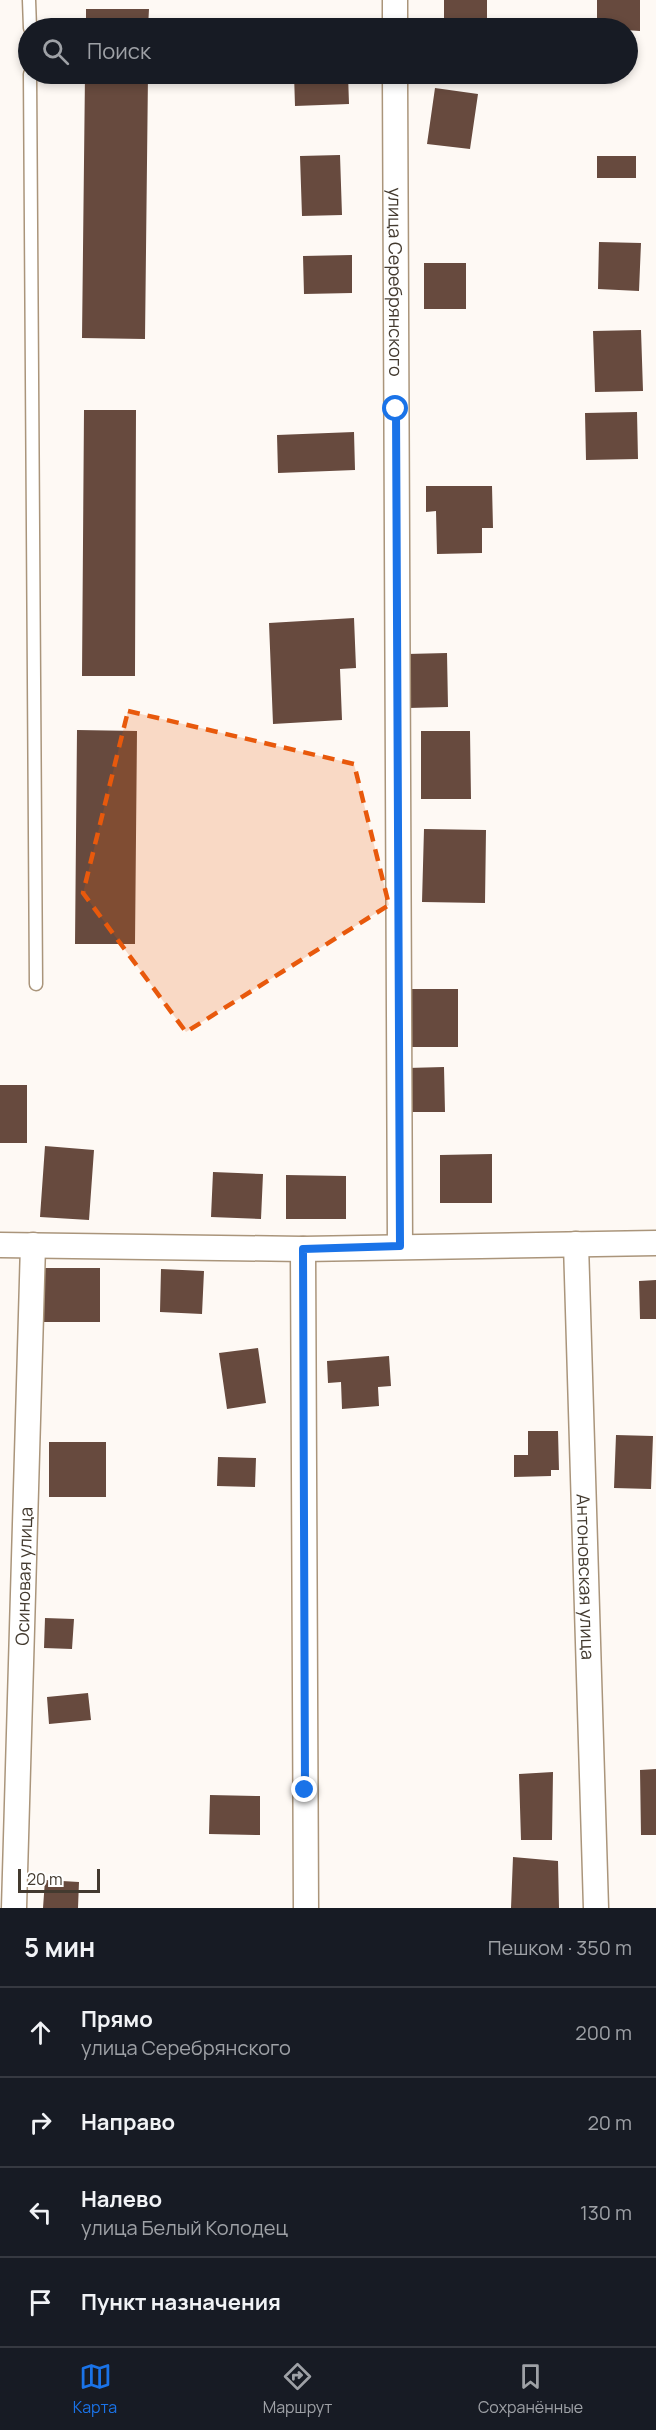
<!DOCTYPE html>
<html lang="ru">
<meta charset="utf-8">
<style>
:root{--surface:#171b24;--page:#242831;--text:#f1f3f6;--muted:#9ea1a6;--line:#363941;--accent:#1a73e8}
body{margin:0;font-family:Manrope,sans-serif;background:var(--page);color:var(--text)}
.scale{position:absolute;left:18px;bottom:15px;width:82px;box-sizing:border-box;padding-left:6px;border:3px solid #433a2f;border-top:0;font-size:16px;line-height:21px;white-space:nowrap;color:#433a2f;-webkit-text-stroke:4px #fff;paint-order:stroke}
.stop{position:absolute;width:18px;height:18px;margin:-14px;border:4px solid #1a73e8;border-radius:50%;background:#fff}
.stop.end{background:#1a73e8;border-color:#fff;box-shadow:0 2px 6px #0008}
.list{margin:0;padding:0;list-style:none}
h2{display:flex;justify-content:space-between;align-items:center;height:78px;margin:0;padding:0 24px;font-size:26px}
h2 small{font-size:20px;font-weight:400;color:var(--muted)}
.list li{display:grid;grid-template-columns:39px 1fr auto;gap:18px;align-items:center;box-sizing:border-box;height:90px;padding:0 24px;border-top:2px solid var(--line)}
.list b{display:block;font-size:22px;white-space:nowrap}
.list p{margin:0;font-size:20px;white-space:nowrap;color:var(--muted)}
.list em{font-size:20px;font-style:normal;color:var(--muted)}
.icon{flex:none;width:33px;height:33px;fill:none;stroke:currentColor;stroke-width:2;stroke-linecap:round;stroke-linejoin:round}
.map{position:relative;flex:none;width:656px;height:1908px;overflow:hidden}
.search{position:absolute;background:var(--surface);box-shadow:0 3px 9px #0003;left:18px;right:18px;top:18px;height:66px;display:flex;align-items:center;gap:15px;box-sizing:border-box;padding:0 21px;border-radius:33px;color:var(--muted);font-size:22px}
.sheet{height:438px;background:var(--surface)}
nav{display:flex;justify-content:space-around;align-items:center;box-sizing:border-box;height:84px;border-top:2px solid var(--line);background:var(--surface);font-size:16px;color:var(--muted)}
nav a{display:grid;justify-items:center;gap:3px}
nav .on{color:var(--accent)}
.map>svg:first-child{display:block}
</style>
<div class="map">
<svg width="656" height="1908" viewBox="0 0 656 1908">
<rect width="100%" height="100%" fill="#fef9f4"/>
<!-- building -->
<path fill="#674a3e" d="M444,0H487V21H444Z
M597,0H640V31L597,28Z
M86,9H149L148,28H86Z
M85,74H148L145,339L82,338Z
M294,74H348L349,104L295,106Z
M435,88L478,94L470,149L427,144Z
M340,155L342,215L302,216L300,156Z
M597,156H636V178H597Z
M599,242L641,243L639,291L598,289Z
M352,255V293L304,294L303,256Z
M424,263H466V309H424Z
M641,330L643,391L595,392L593,331Z
M84,410H136L135,676H82Z
M637,412L638,459L586,460L585,413Z
M354,432L355,470L278,473L277,435Z
M426,486H492L493,528H482V553L437,554L436,511L426,512Z
M354,618L356,668L340,669L342,720L273,724L269,623Z
M447,653L448,707L408,708L407,654Z
M77,730L137,731L135,944H75Z
M421,731H470L471,799H421Z
M424,829L486,830L485,903L422,902Z
M406,989H458V1047H405Z
M444,1067L445,1112H408L407,1068Z
M0,1085H27V1143H0Z
M45,1146L94,1150L89,1220L40,1217Z
M492,1154V1203H440V1155Z
M213,1172L263,1174L261,1219L211,1217Z
M286,1175L346,1176V1219H286Z
M43,1268H100V1322H43Z
M161,1269L204,1271L202,1314L160,1312Z
M656,1280V1319H640L639,1281Z
M258,1348L266,1403L227,1409L219,1353Z
M389,1356L391,1386L378,1387L379,1406L342,1409L341,1382L328,1383L327,1361Z
M528,1431H558L559,1470H551V1476L514,1477V1455H528Z
M616,1435L653,1436L651,1489L614,1488Z
M49,1442H106V1497H49Z
M218,1457L256,1458L255,1487L217,1486Z
M45,1618L74,1619L72,1649L44,1648Z
M88,1693L91,1720L49,1724L47,1697Z
M656,1769V1835H641L640,1770Z
M553,1772L552,1840H521L519,1774Z
M210,1795L260,1796V1835L209,1834Z
M513,1857L558,1861L559,1908H511Z
M45,1880L79,1882L78,1908H43Z"/>
<g fill="none" stroke-linecap="round" stroke-linejoin="round">
<defs>
<path id="lane" d="M29,0L30,28
M30,74L36,984"/>
<g id="street">
<path d="M395,0V28"/>
<path id="s1" d="M395,74L400,1246"/>
<path id="s2" d="M576,1244L596,1908"/>
<path d="M0,1245L303,1249L656,1243"/>
<path d="M303,1249L306,1908"/>
<path id="s3" d="M14,1908L33,1245"/>
</g>
</defs>
<!-- lane casing -->
<use href="#lane" stroke="#aa957b" stroke-width="15"/>
<!-- street casing -->
<use href="#street" stroke="#aa957b" stroke-width="27"/>
<!-- lane -->
<use href="#lane" stroke="#fff" stroke-width="12"/>
<!-- street -->
<use href="#street" stroke="#fff" stroke-width="24"/>
</g>
<g fill="none" stroke-linecap="round" stroke-linejoin="round">
<!-- route -->
<path stroke="#1a73e8" stroke-width="8" d="M305,1790L303,1249L400,1246L396,409"/>
</g>
<!-- marked area -->
<path fill="#e8590c" fill-opacity="0.2" stroke="#e8590c" stroke-width="4.5" stroke-dasharray="12 8" stroke-linejoin="round" d="M128,711L354,764L389,905L186,1032L83,893Z"/>
<g text-anchor="middle" dominant-baseline="central" stroke-width="6" stroke-linejoin="round" paint-order="stroke">
<!-- street labels -->
<g font-size="18" fill="#433a2f" stroke="#fff">
<text stroke="none"><textPath href="#s1" startOffset="208">улица Серебрянского</textPath></text>
<text stroke="none"><textPath href="#s2" startOffset="333">Антоновская улица</textPath></text>
<text stroke="none"><textPath href="#s3" startOffset="332">Осиновая улица</textPath></text>
</g>
</g>
</svg>
<div class="scale">20 m</div>
<div class="stop" style="left:396px;top:409px"></div>
<div class="stop end" style="left:305px;top:1790px"></div>
<div class="search"><svg class="icon" aria-label="search" viewBox="0 0 24 24"><circle cx="10" cy="10" r="6"/><path d="M15 15l6 6"/></svg>Поиск</div>
</div>
<section class="sheet">
<h2>5 мин<small>Пешком · 350 m</small></h2>
<ul class="list">
<li><svg class="icon" aria-label="ahead" viewBox="0 0 24 24"><path d="M12 20V5M6 11l6-6 6 6"/></svg><div><b>Прямо</b><p>улица Серебрянского</p></div><em>200 m</em></li>
<li><svg class="icon" aria-label="right" viewBox="0 0 24 24"><path d="M7 20v-9h11M14 6l5 5-5 5"/></svg><div><b>Направо</b></div><em>20 m</em></li>
<li><svg class="icon" aria-label="left" viewBox="0 0 24 24"><path d="M17 20v-9H6M10 6l-5 5 5 5"/></svg><div><b>Налево</b><p>улица Белый Колодец</p></div><em>130 m</em></li>
<li><svg class="icon" aria-label="arrive" viewBox="0 0 24 24"><path d="M6 21V4h12l-3 4 3 4H6"/></svg><div><b>Пункт назначения</b></div></li>
</ul>
</section>
<nav>
<a class="on"><svg class="icon" aria-label="map" viewBox="0 0 24 24"><path d="M3 6l6-2 6 2 6-2v14l-6 2-6-2-6 2zM9 4v14M15 6v14"/></svg>Карта</a>
<a><svg class="icon" aria-label="directions" viewBox="0 0 24 24"><path d="M12 3l9 9-9 9-9-9zM9 14v-3h6M13 9l2 2-2 2"/></svg>Маршрут</a>
<a><svg class="icon" aria-label="saved" viewBox="0 0 24 24"><path d="M7 4h10v16l-5-4-5 4z"/></svg>Сохранённые</a>
</nav>
